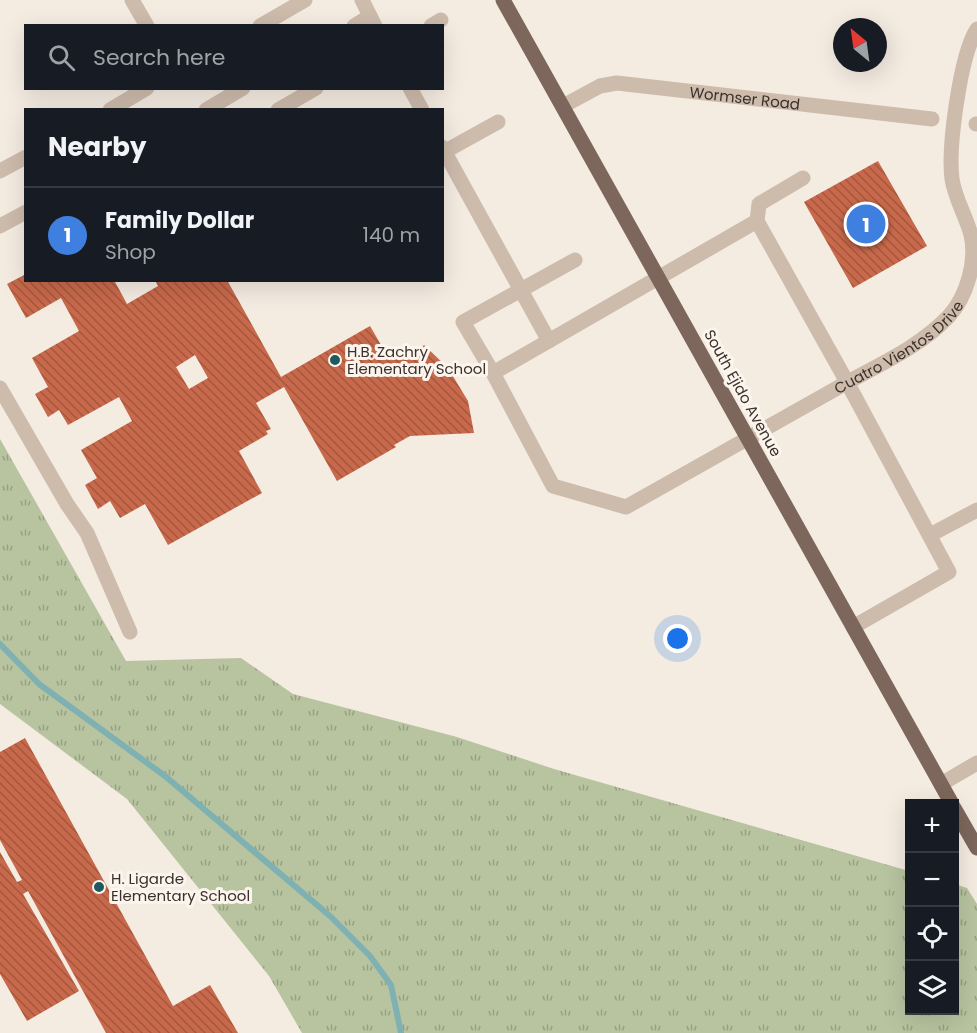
<!DOCTYPE html>
<meta charset="utf-8">
<style>
:root{--surface:#171b24;--page:#242831;--text:#f1f3f6;--muted:#9ea1a6;--line:#363941;--accent:#92aeb2}
body{margin:0;font-family:Poppins,sans-serif;background:var(--page);color:var(--text)}
.controls{position:absolute;right:18px;bottom:18px;display:grid;overflow:hidden;border-radius:0px;box-shadow:0 6px 24px #0002}
.controls button{width:54px;height:54px;display:grid;place-items:center;padding:0;border:0;border-bottom:2px solid var(--line);background:var(--surface);color:var(--text);font:30px sans-serif}
.compass{position:absolute;left:833px;top:18px;width:54px;height:54px;border-radius:50%;background:var(--surface);box-shadow:0 6px 24px #0002;rotate:331deg}
.you{position:absolute;left:678px;top:639px;width:21px;height:21px;margin:-15px;border:4px solid #fff;border-radius:50%;background:#1a73e8;box-shadow:0 0 0 9px #1a73e833}
.badge{display:grid;place-items:center;width:39px;height:39px;border-radius:50%;background:var(--accent);color:#fff;font-size:20px;font-weight:700}
.pin{position:absolute;translate:-50% -50%;border:3px solid #fff;box-shadow:0 2px 6px #0006}
.list{margin:0;padding:0;list-style:none}
h2{display:flex;justify-content:space-between;align-items:center;height:78px;margin:0;padding:0 24px;font-size:26px}
h2 small{font-size:20px;font-weight:400;color:var(--muted)}
.list li{display:grid;grid-template-columns:39px 1fr auto;gap:18px;align-items:center;box-sizing:border-box;height:96px;padding:0 24px;border-top:2px solid var(--line)}
.list b{display:block;font-size:22px;white-space:nowrap}
.list p{margin:0;font-size:20px;white-space:nowrap;color:var(--muted)}
.list em{font-size:20px;font-style:normal;color:var(--muted)}
.icon{flex:none;width:33px;height:33px;fill:none;stroke:currentColor;stroke-width:2;stroke-linecap:round;stroke-linejoin:round}
.map{position:relative;flex:none;width:977px;height:1033px;overflow:hidden}
.search{position:absolute;background:var(--surface);box-shadow:0 6px 24px #0002;left:24px;top:24px;width:420px;height:66px;display:flex;align-items:center;gap:15px;box-sizing:border-box;padding:0 21px;border-radius:0px;color:var(--muted);font-size:22px}
.panel{position:absolute;background:var(--surface);box-shadow:0 6px 24px #0002;left:24px;top:108px;width:420px;height:174px;border-radius:0px}
.map>svg:first-child{display:block}
</style>
<div class="map">
<svg width="977" height="1033" viewBox="0 0 977 1033">
<defs>
<pattern id="grass-tufts" width="24" height="20" patternUnits="userSpaceOnUse" patternTransform="scale(1.5)"><rect width="24" height="20" fill="#b8c4a0"/><path d="M3 7l-1-3M5 7V3M7 7l1-3M15 17l-1-3M17 17v-4M19 17l1-3" fill="none" stroke="#97a083"/></pattern>
<pattern id="building-back-hatch" width="6" height="6" patternUnits="userSpaceOnUse" patternTransform="scale(1.5)"><rect width="6" height="6" fill="#c8694b"/><path d="M-1 5l2 2M0 0l6 6M5-1l2 2" fill="none" stroke="#a4573f"/></pattern>
</defs>
<rect width="100%" height="100%" fill="#f4ebe1"/>
<!-- grass -->
<path fill="url(#grass-tufts)" d="M0,439L126,661L241,658L293,694L457,737L554,769L909,871L910,1010H954L955,884L967,888L977,904V1033H302L269,976L127,799L0,704Z"/>
<g fill="none" stroke-linecap="round" stroke-linejoin="round">
<!-- stream -->
<path stroke="#7fb0b2" stroke-width="6" d="M0,644L39,684L165,776L330,916L370,956L391,985L401,1033"/>
</g>
<!-- building -->
<path fill="url(#building-back-hatch)" fill-rule="evenodd" d="M878,161L927,246L853,288L804,202Z
M26,274V280H114L127,304L158,286L155,280H227L281,377L370,326L388,357L420,349L424,345L448,368L468,401L474,433L410,436L394,445L396,447L337,481L284,387L256,403L271,429L266,431L268,434L239,451L262,493L168,545L145,504L120,518L110,501L98,509L85,485L97,478L81,450L132,421L119,397L68,425L59,410L48,417L35,394L48,387L32,358L79,331L61,298L26,318L7,284ZM195,355L208,378L189,389L176,367Z
M25,738L173,1006L210,985L238,1033H106L28,891L23,894L79,991L27,1021L0,974V852L17,882L22,880L0,840V752Z"/>
<g fill="none" stroke-linecap="round" stroke-linejoin="round">
<!-- minor -->
<g stroke="#cdbbac" stroke-width="15">
<path d="M132,0L147,26"/>
<path d="M362,0L375,26"/>
<path d="M260,26L305,0"/>
<path d="M354,26L370,16"/>
<path d="M431,26L441,20"/>
<path d="M410,88L422,110"/>
<path id="s1" d="M563,106L600,86L617,83L932,119"/>
<path d="M110,110L147,88"/>
<path d="M206,110L243,88"/>
<path d="M278,110L316,88"/>
<path d="M976,124H977"/>
<path d="M442,147L549,341"/>
<path d="M442,153L498,122"/>
<path d="M0,171L26,157"/>
<path d="M757,221L759,204L803,178"/>
<path d="M0,226L26,212"/>
<path d="M493,373L463,322L575,260"/>
<path d="M0,388L67,504L87,533L130,632"/>
<path d="M930,535L977,510"/>
<path id="s2" d="M853,627L949,572L847,382L757,221L493,373L553,486L626,507C697,467 768,427 839,387C876,366 919,348 949,316C967,296 977,261 971,235C966,216 955,199 952,179C948,148 960,55 977,29"/>
<path d="M941,784L977,763"/>
</g>
<!-- major -->
<path stroke="#7d675c" stroke-width="15" d="M503,0L952,804
M954,808L977,848"/>
</g>
<!-- markers -->
<g fill="#1f5a5e" stroke="#fbf5ee" stroke-width="2">
<circle cx="335" cy="360" r="6"/>
<circle cx="99" cy="887" r="6"/>
</g>
<g text-anchor="middle" dominant-baseline="central" stroke-width="6" stroke-linejoin="round" paint-order="stroke">
<!-- street labels -->
<g font-size="15" fill="#3b302b" stroke="#fbf5ee">
<text stroke="none"><textPath href="#s1" startOffset="188">Wormser Road</textPath></text>
<text stroke="none"><textPath href="#s2" startOffset="1336">Cuatro Vientos Drive</textPath></text>
<text transform="translate(743 393) rotate(61)">South Ejido Avenue</text>
</g>
<!-- poi labels -->
<g font-size="15" fill="#3b302b" stroke="#fbf5ee" text-anchor="start">
<text x="347" y="351">H.B. Zachry<tspan x="347" dy="17">Elementary School</tspan></text>
<text x="111" y="878">H. Ligarde<tspan x="111" dy="17">Elementary School</tspan></text>
</g>
</g>
</svg>
<div class="controls">
<button>+</button>
<button>−</button>
<button><svg class="icon" aria-label="locate" viewBox="0 0 24 24"><circle cx="12" cy="12" r="6"/><path d="M12 2v4M12 18v4M2 12h4M18 12h4"/></svg></button>
<button><svg class="icon" aria-label="layers" viewBox="0 0 24 24"><path d="M12 4l9 5-9 5-9-5zM3 14l9 5 9-5"/></svg></button>
</div>
<svg class="compass" viewBox="-18 -18 36 36"><path d="M0-13l5 13h-10z" fill="#e53935"/><path d="M0 13l5-13h-10z" fill="#9ea1a6"/></svg>
<div class="you"></div>
<div class="pin badge" style="left:866px;top:224px;background:#3f7fe0">1</div>
<div class="search"><svg class="icon" aria-label="search" viewBox="0 0 24 24"><circle cx="10" cy="10" r="6"/><path d="M15 15l6 6"/></svg>Search here</div>
<section class="panel">
<h2>Nearby<small></small></h2>
<ul class="list">
<li><span class="badge" style="background:#3f7fe0">1</span><div><b>Family Dollar</b><p>Shop</p></div><em>140 m</em></li>
</ul>
</section>
</div>
